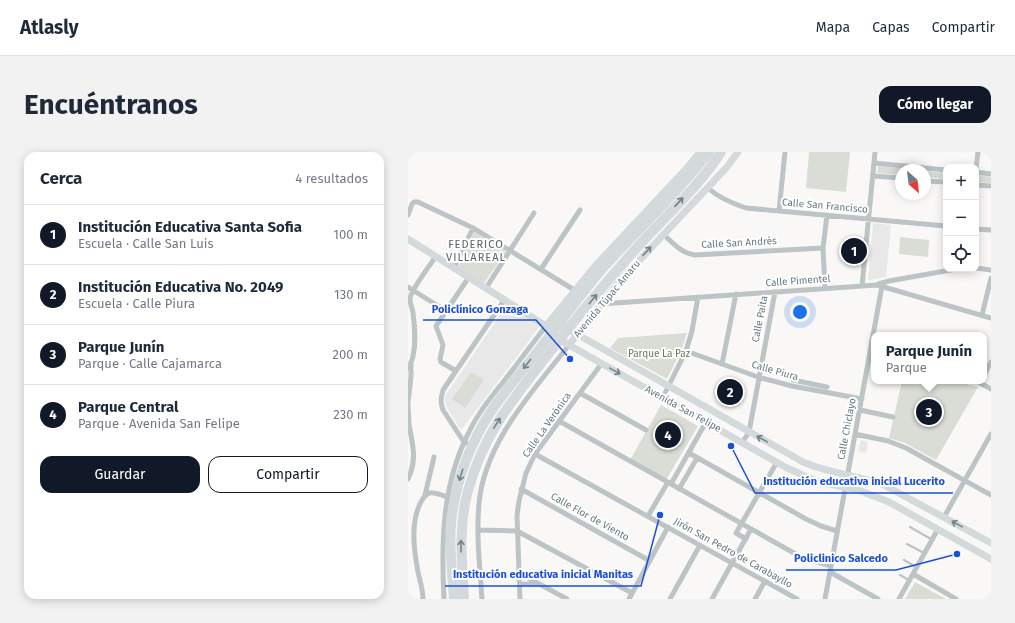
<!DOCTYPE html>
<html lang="es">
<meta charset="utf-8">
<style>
:root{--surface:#fff;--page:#f2f2f3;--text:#1f2937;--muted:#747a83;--line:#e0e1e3;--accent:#111827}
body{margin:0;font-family:"Fira Sans",sans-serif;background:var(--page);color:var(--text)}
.controls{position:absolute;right:12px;top:12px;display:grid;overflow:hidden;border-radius:8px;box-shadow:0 2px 10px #0003}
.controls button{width:36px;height:36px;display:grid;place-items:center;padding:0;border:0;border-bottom:1px solid var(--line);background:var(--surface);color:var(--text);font:20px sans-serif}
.compass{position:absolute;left:487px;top:12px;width:36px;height:36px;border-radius:50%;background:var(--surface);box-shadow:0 2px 10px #0003;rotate:152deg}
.you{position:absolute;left:392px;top:160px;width:14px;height:14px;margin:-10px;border:3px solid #fff;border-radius:50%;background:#1a73e8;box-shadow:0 0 0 6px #1a73e833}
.badge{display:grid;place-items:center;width:26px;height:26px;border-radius:50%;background:var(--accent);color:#fff;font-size:13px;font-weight:700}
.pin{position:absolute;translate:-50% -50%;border:2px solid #fff;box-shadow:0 1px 4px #0006}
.popup{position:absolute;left:463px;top:180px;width:116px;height:52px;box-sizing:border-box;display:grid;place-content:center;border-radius:8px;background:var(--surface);filter:drop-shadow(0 1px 3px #0005);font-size:13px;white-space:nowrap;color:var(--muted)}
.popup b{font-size:15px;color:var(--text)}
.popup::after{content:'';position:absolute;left:50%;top:100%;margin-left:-8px;border:8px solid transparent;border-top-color:var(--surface)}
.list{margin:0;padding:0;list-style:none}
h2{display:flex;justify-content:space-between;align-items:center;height:52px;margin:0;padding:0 16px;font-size:17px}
h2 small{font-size:13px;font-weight:400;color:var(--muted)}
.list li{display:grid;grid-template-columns:26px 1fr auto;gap:12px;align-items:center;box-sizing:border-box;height:60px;padding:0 16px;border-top:1px solid var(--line)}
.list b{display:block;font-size:15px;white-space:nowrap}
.list p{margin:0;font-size:13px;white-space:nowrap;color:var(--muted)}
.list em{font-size:13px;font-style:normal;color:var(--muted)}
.actions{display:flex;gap:8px;padding:12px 16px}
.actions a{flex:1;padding:9px 0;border:1px solid var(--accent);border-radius:12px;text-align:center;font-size:14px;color:var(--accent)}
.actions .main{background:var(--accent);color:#fff}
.icon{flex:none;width:22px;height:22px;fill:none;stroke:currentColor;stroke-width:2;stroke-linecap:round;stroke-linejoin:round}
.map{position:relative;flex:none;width:583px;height:447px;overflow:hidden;border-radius:12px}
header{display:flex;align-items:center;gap:24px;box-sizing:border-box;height:56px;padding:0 20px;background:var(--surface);border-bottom:1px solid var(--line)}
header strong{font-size:19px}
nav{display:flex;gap:22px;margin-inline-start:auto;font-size:14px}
.intro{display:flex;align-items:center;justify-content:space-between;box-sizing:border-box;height:96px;padding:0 24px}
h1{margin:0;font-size:28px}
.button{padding:10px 18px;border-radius:12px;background:var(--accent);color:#fff;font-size:14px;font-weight:700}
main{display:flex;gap:24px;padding:0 24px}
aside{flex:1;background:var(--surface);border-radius:12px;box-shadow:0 2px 10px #0003}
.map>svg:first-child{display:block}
</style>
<header>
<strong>Atlasly</strong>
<nav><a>Mapa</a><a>Capas</a><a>Compartir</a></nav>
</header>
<div class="intro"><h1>Encuéntranos</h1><a class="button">Cómo llegar</a></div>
<main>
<aside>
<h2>Cerca<small>4 resultados</small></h2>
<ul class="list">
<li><span class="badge">1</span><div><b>Institución Educativa Santa Sofia</b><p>Escuela · Calle San Luis</p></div><em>100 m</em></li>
<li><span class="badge">2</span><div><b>Institución Educativa No. 2049</b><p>Escuela · Calle Piura</p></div><em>130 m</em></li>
<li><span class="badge">3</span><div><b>Parque Junín</b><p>Parque · Calle Cajamarca</p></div><em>200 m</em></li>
<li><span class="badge">4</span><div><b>Parque Central</b><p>Parque · Avenida San Felipe</p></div><em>230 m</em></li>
</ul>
<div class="actions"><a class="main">Guardar</a><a>Compartir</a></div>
</aside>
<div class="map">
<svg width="583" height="447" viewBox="0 0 583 447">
<rect width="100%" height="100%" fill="#f9f8f6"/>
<!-- built -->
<path fill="#e7e8e7" d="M465,71L483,73L478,125L460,128Z
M98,154L132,174L53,278L39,256L37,250V244Z
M453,288L460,290L458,301L450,299Z"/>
<!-- green -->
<path fill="#daddd6" d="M401,0H442L438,40L398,36Z
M470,14L510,18H493V23L469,21Z
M517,19L538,21V27L517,25Z
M568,23L583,25V31L568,30Z
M66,80L98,100L76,131L50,115Z
M492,85L521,88L520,105L491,102Z
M279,181L273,199L259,227L202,196L210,186Z
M63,220L76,228L57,256L44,247Z
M494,229H545L570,235L528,308L497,291L481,286Z
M253,253L290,274L258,328L222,308Z
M507,430L538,447H497Z"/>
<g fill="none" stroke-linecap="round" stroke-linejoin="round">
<!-- lane -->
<path stroke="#bdc4c6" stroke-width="2.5" d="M562,229L571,231
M502,375L523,387
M499,392L516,401
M496,408L508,415
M492,423L501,428"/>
<!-- street -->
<path stroke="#bdc4c6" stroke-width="5" d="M466,11L538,18
M568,17L570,0
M568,20L583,22
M465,24L493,26
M517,29L538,30
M568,33L583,34
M300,36C311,46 323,51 338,56L538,74
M371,59L377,0
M0,63L4,52L6,50H10L65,76L168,139
M568,77L583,78
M255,82C265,91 273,101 287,103L415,96
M46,116L65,76
M568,116L583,118
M133,117L172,58
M470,132L481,129L548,117
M454,134L467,0
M0,135L38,159
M78,136L126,61
M417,136L415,96L419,63
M193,152L469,133L583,166
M574,163L583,126
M278,199L350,225L384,234L454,247
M314,212L328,142
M0,216C9,204 7,176 5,161C5,157 1,150 2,146C3,138 23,112 28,104
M48,219L33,210L32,207L35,193L28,174L61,125
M576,223L583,210
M385,228L419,235
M573,229L572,231L583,237
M172,241L238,278
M255,245L278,199L284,179L290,145
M0,251L3,224V212
M0,253C0,259 1,265 1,272C4,292 10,306 0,327
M452,258L485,265
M151,269L393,405L423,414
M447,282L480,289L498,296L583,343
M58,291L56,290L35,258C32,250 33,246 35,238L97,147
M334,291L341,280L367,140
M281,301L398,367L413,374L429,379
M127,302L389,447
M263,332L298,270
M113,337L242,409
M271,337L289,306
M17,343L26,305
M240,364L260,330
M536,365L583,282
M70,378L109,379L224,441
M338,387L328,381L369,310
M422,420L470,447
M111,421L159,447
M505,422L548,447
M112,432H129
M15,447C15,438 12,429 10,420C6,398 2,370 13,350C15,346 17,343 21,341C26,340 34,343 39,345
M36,447C33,390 34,332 61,280C70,261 83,245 96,229C110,211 124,192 138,174
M74,447C72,416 68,384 71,352C76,291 125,239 161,193
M112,447L109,364L111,349L118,321L127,302L194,211
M221,447L260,375
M262,447L292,393
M304,447L343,377
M347,447L357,429
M417,447L474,134
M491,447L530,377"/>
<!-- secondary -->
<path stroke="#d4d9dc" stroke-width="7" d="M0,87L138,174L143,182L161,193L379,316L408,329L453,339L481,350L583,407
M147,172H151L395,310C423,322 449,323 476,333L583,391
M138,174L188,113L279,16L292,0
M161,193L211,130L319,15L330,0"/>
<!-- highway -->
<path stroke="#d4d9dc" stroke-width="10" d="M46,447C44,415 39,382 46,351C52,319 64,289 82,261C95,241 111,223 126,204C149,175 171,144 195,116C230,77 269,42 301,0
M56,447C54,411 50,374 60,339C76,280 106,246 142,200C172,161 203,124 236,88C262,60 292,33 313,0"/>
</g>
<!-- one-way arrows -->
<defs><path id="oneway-shaft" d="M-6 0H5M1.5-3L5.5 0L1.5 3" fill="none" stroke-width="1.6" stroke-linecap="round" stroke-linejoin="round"/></defs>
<g stroke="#708489">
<use href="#oneway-shaft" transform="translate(271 50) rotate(-47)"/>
<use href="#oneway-shaft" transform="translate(239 99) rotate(-47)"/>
<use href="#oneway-shaft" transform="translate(185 147) rotate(-51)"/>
<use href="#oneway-shaft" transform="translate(119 212) rotate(128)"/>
<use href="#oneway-shaft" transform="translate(207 219) rotate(29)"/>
<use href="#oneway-shaft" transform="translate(89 271) rotate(-58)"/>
<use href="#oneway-shaft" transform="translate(354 287) rotate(-151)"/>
<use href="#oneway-shaft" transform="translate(53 323) rotate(107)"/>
<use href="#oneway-shaft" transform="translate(549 372) rotate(-151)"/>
<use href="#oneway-shaft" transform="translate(53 394) rotate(-90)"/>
</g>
<g text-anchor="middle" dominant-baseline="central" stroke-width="4" stroke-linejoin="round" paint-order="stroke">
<!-- street labels -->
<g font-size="10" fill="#657a80" stroke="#fff">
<text transform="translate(417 54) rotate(5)">Calle San Francisco</text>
<text transform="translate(331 91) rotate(-3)">Calle San Andrés</text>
<text transform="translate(390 129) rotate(-4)">Calle Pimentel</text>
<text transform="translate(199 147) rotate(-50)">Avenida Túpac Amaru</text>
<text transform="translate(352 167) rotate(-79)">Calle Paita</text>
<text transform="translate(367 219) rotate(16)">Calle Piura</text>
<text transform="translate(275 257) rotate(29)">Avenida San Felipe</text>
<text transform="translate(139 273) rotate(-55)">Calle La Verónica</text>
<text transform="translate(439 277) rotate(-79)">Calle Chiclayo</text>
<text transform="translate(182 365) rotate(29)">Calle Flor de Viento</text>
<text transform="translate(325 401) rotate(29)">Jirón San Pedro de Carabayllo</text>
</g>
<!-- park labels -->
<g font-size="10" fill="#6c7963" stroke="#fff">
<text x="251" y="202">Parque La Paz</text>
</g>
<!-- neighbourhood labels -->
<g font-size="11" letter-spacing="1" fill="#56676c" stroke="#fff">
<text x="68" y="92">FEDERICO<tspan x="68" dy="13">VILLAREAL</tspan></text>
</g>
</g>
<!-- callouts -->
<path fill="none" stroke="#1d4ed8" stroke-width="1.5" d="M162 207L128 168H15M323 294L347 341H545M549 402L488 418H378M252 363L233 434H37"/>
<g fill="#1d4ed8" stroke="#fff" stroke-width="1.5">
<circle cx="162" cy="207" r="4"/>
<circle cx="323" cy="294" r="4"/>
<circle cx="549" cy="402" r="4"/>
<circle cx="252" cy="363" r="4"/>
</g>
<g font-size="11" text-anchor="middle" font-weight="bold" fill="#1d4ed8" stroke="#fff" stroke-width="4" stroke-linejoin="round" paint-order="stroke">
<text x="72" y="161">Policlínico Gonzaga</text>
<text x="446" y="333">Institución educativa inicial Lucerito</text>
<text x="433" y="410">Policlinico Salcedo</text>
<text x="135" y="426">Institución educativa inicial Manitas</text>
</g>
</svg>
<div class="controls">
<button>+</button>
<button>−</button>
<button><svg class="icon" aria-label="locate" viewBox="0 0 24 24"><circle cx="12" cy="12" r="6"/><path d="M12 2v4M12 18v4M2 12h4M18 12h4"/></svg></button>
</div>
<svg class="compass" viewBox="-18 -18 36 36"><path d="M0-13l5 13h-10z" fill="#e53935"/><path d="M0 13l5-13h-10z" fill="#747a83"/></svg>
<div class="you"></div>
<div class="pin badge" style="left:446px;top:99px">1</div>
<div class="pin badge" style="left:322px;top:240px">2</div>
<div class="pin badge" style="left:521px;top:260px">3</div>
<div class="popup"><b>Parque Junín</b>Parque</div>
<div class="pin badge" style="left:260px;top:283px">4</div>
</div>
</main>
